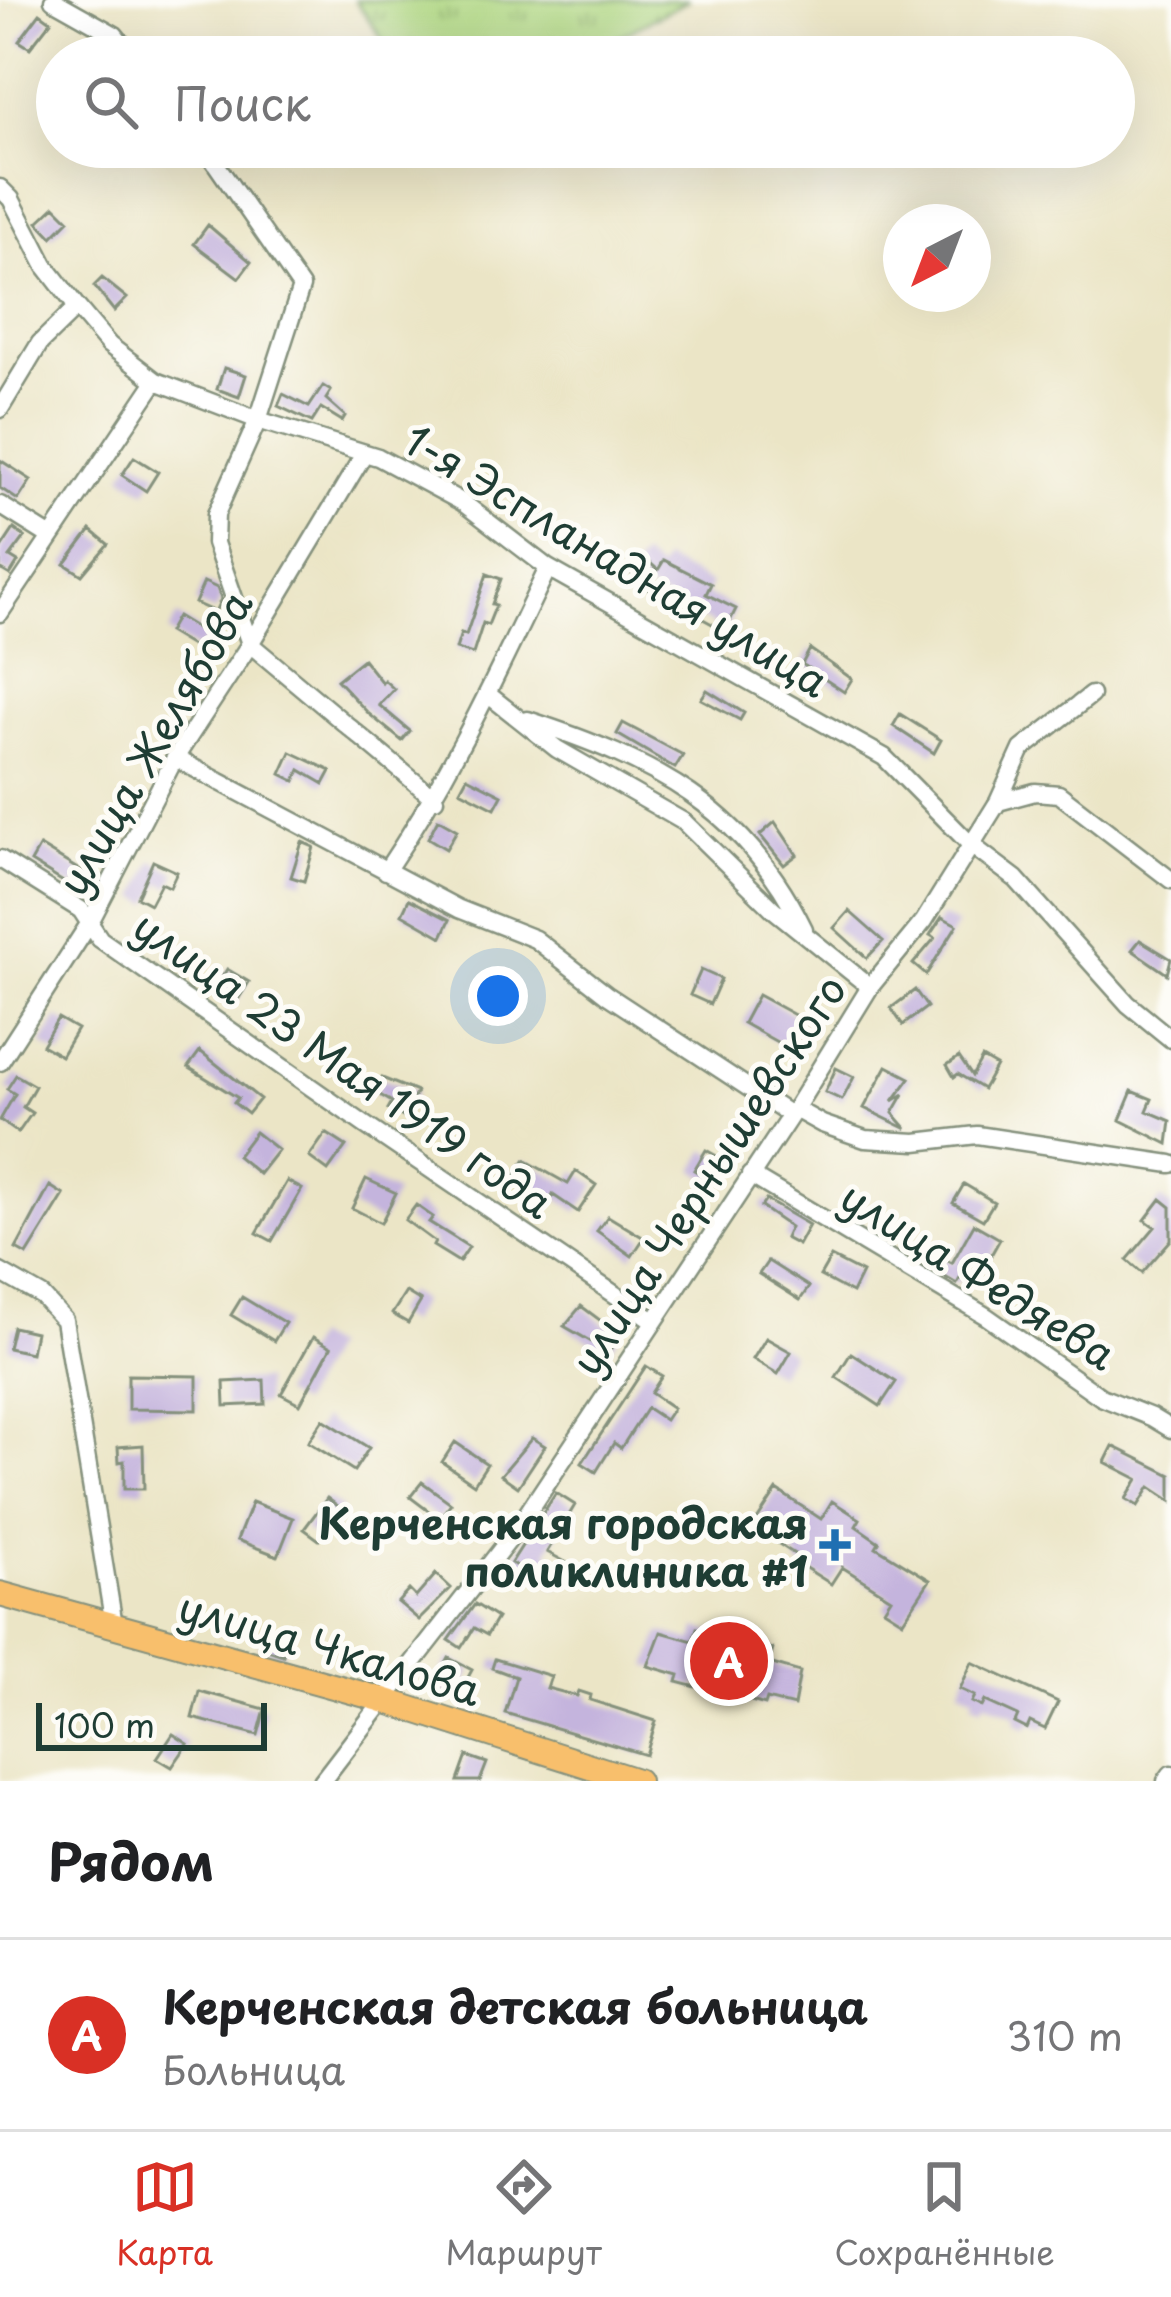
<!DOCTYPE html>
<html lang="ru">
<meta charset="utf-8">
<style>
:root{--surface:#fff;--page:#f6f6f6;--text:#202124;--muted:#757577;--line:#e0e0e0;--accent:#d93025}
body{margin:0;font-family:"Playpen Sans",sans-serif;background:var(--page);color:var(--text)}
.compass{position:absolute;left:883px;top:204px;width:108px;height:108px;border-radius:50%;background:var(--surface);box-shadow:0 12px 48px #0002;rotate:222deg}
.scale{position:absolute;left:36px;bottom:30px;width:231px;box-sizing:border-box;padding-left:12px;border:6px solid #1f3d34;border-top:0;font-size:33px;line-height:42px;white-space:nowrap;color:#1f3d34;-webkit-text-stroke:9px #fdfcf7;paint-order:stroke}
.you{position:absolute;left:498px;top:996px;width:42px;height:42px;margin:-30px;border:9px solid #fff;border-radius:50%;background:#1a73e8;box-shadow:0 0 0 18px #1a73e833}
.badge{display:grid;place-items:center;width:78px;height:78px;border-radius:50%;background:var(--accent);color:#fff;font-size:39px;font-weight:700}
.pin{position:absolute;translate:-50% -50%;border:6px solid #fff;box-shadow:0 3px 12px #0006}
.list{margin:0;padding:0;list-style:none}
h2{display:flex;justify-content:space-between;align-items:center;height:156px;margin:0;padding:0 48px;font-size:51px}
h2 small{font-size:39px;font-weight:400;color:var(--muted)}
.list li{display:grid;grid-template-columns:78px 1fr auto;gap:36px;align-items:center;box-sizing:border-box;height:192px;padding:0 48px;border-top:3px solid var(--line)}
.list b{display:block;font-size:45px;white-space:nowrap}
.list p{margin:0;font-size:39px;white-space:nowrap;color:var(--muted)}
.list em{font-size:39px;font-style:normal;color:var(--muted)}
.icon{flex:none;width:66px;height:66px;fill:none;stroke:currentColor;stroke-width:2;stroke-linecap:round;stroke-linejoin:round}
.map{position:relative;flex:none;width:1171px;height:1781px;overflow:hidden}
.search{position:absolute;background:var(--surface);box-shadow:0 12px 48px #0002;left:36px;right:36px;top:36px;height:132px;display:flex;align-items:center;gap:30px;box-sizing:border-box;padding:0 42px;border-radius:66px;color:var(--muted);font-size:45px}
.sheet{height:348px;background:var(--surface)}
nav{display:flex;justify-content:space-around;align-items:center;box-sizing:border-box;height:168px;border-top:3px solid var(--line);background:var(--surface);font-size:33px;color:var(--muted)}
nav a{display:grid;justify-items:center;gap:6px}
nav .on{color:var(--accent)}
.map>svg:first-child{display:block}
</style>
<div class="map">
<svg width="1171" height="1781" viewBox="0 0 1171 1781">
<defs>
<pattern id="grass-tufts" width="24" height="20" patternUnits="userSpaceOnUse" patternTransform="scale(3)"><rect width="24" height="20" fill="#add580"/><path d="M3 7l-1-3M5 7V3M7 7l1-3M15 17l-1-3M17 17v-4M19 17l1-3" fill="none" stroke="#8cae6a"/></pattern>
</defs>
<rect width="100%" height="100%" fill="#fdfcf7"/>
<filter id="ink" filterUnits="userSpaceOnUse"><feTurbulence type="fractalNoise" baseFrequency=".00833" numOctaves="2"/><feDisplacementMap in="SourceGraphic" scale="24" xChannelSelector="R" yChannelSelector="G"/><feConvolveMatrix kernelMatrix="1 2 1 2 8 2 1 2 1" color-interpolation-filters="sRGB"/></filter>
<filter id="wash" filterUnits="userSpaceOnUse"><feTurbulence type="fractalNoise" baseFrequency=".004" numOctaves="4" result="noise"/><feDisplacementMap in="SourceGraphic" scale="48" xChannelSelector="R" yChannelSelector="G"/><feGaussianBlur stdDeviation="2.7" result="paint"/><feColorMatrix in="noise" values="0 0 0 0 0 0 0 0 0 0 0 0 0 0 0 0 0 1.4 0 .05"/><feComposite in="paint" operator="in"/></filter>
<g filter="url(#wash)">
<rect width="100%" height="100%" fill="#ebe5c6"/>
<!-- grass -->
<path fill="url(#grass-tufts)" stroke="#66895a" stroke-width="3" d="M355,0H689L579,57H395Z"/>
<g id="blocks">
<!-- building -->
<path fill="#c4b4dd" d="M40,13L51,21L30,48L19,41Z
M55,206L69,220L52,237L38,222Z
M208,225L251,262L239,278L194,244Z
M102,278L127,298L114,311L94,286Z
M224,368L246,375L239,397L217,389Z
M323,386L331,391L326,399L345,416L342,421L321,408L312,422L278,406L283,394L309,407Z
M134,457L158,472L146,491L122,475Z
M0,460L31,480L18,500L0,488Z
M14,529L25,537L10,557L18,562L10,575L0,569V550Z
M91,530L108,544L82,575L65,564Z
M642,556L658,570L664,560L711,584L706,594L736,609L725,631L648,589L630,572Z
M487,574L501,579L492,604L496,605L488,625L483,623L473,654L456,649L461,633L466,635Z
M204,582L217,588L221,599L215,612L195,603Z
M177,616L208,635L198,650L168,632Z
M810,649L852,679L844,692L802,664Z
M363,659L382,683L384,680L394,689L379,705L410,731L402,741L369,714L337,680Z
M707,690L744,713L740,720L701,699Z
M900,714L941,740L934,753L893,726Z
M623,723L683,755L675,768L617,734Z
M291,752L331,771L324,784L300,770L295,781L281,774Z
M467,777L502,795L495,808L460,790Z
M438,819L457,830L446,849L428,838Z
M775,822L797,855L784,865L760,835Z
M302,842L314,847L304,881L291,877Z
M40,846L84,873L73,888L31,862Z
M153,861L177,872L170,887L161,883L150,904L137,897Z
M409,899L450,920L442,937L402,914Z
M849,911L883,941L867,958L834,928Z
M942,917L957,925L926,975L913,964L935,938L930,935Z
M1140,940L1171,959L1167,974L1132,950Z
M227,969L249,982L236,1003L214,990Z
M701,970L721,979L710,1004L690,995Z
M915,990L927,1007L903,1025L891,1008Z
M758,995L802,1019L786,1047L743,1023Z
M58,1018L77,1029L61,1056L42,1045Z
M200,1051L260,1099L248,1114L234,1103L238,1098L188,1067Z
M959,1057L972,1076L982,1058L996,1066L983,1089L958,1074L954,1077L947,1065Z
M887,1066L910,1078L893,1101L904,1094L893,1113L907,1129L864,1108Z
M836,1068L854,1077L842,1100L825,1092Z
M16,1075L35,1086L23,1107L32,1113L18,1133L0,1120L15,1094L7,1089Z
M382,1078L417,1092L403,1117L388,1109L392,1102L375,1092Z
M1132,1091L1152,1099L1147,1111L1171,1121L1168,1144L1120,1120Z
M255,1132L278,1150L259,1174L237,1156Z
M326,1133L346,1146L328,1171L309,1157Z
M706,1150L724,1160L712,1181L694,1170Z
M525,1160L568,1184L576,1171L596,1185L578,1212L553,1195L549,1203L514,1176Z
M366,1179L396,1193L381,1223L352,1208Z
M287,1181L302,1189L272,1241L257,1233Z
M964,1184L994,1202L983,1220L953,1203Z
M50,1186L64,1195L27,1255L16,1249Z
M1161,1199L1171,1207V1240L1142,1273L1127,1260L1155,1227L1145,1220Z
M766,1200L809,1225L798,1245L785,1238L790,1227L761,1207Z
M416,1205L433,1217L429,1222L469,1247L459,1262L433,1246L435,1242L405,1220Z
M608,1216L644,1238L632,1256L597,1231Z
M974,1224L1000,1239L986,1264L972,1256L957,1284L935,1271L942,1258L952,1263Z
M831,1257L862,1273L852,1293L820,1276Z
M768,1261L809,1287L800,1300L759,1274Z
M406,1292L421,1301L408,1323L392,1314Z
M242,1297L285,1323L274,1341L231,1315Z
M581,1306L620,1335L609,1352L564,1326Z
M13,1327L35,1332L31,1353L8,1348Z
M313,1337L331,1347L300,1404L281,1394Z
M766,1338L791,1352L778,1374L753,1359Z
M851,1353L896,1382L880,1406L836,1377Z
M646,1366L662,1376L651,1393L673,1408L665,1420L647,1408L621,1448L614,1443L596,1472L582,1463Z
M128,1375L197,1376V1410L128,1409Z
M264,1380L265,1404L225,1406L224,1382Z
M323,1419L369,1448L354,1471L308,1442Z
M532,1438L545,1446L518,1487L501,1475Z
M455,1442L487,1464L474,1484L442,1462Z
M143,1445L144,1489H124V1461L119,1462L118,1447Z
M1113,1446L1171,1475V1501L1150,1487L1138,1506L1126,1499L1138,1479L1105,1462Z
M422,1482L451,1503L439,1519L410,1497Z
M777,1490L821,1519L832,1501L860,1519L856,1526L879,1542L876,1547L930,1580L903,1621L884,1609L891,1598L842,1567L831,1584L796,1562L799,1557L776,1542L780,1536L757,1520Z
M556,1493L575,1505L547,1552L571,1565L559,1588L511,1563Z
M327,1498L342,1509L319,1540L304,1529Z
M252,1502L293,1518L278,1556L237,1540Z
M436,1574L451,1588L419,1620L398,1602L409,1590L416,1597Z
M475,1604L497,1618L487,1635L474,1628L461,1648L449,1640Z
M266,1627L289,1635L283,1655L259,1647Z
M697,1628L773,1649L769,1663L800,1672L794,1706L767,1699L765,1705L744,1699L750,1679L702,1665L696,1687L677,1682L679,1675L648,1666L661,1632L693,1641Z
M449,1658L472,1670L457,1698L434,1686Z
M495,1659L551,1676L547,1688L577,1696L579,1691L591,1695L590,1700L656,1721L646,1755L505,1713L516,1677L492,1668Z
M972,1662L1058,1702L1045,1729L1030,1722L1027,1729L1015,1723L1018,1716L985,1701L982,1707L972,1702L975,1696L960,1689Z
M199,1691L265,1709L258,1735L192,1718Z
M173,1734L188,1744L172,1767L157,1758Z
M467,1756L487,1763L480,1781H458Z"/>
</g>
</g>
<g filter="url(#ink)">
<use href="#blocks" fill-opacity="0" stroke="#85917d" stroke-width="3"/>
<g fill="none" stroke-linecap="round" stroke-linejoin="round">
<defs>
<path id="minor" d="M53,0L115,35L133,57
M209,154L301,287L258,420L216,514L215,543L250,644L435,799
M0,188L11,199L46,267L77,307L109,345L156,381L258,420L378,457L462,502L548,568L884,757L971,845L1016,879L1128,1004L1171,1039
M0,409L40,343L77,307
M0,505L51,537
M0,613L156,381
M490,696L557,749L684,822L773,909L870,987
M528,720C653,761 744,806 804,929
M175,758L459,909L535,939L607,995L790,1115
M998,802L1035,792L1059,794L1171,880
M0,859L81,910L100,939L365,1125L654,1321
M386,871C452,773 497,674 548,568
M0,1062L89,924L175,758L250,644L364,454
M795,1109L822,1124L865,1139L916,1142L977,1135L1171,1164
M750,1175L986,1316L1101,1397L1151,1417L1171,1429
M0,1272L42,1296L64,1320L114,1625
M384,1700L515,1532L795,1109L870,987L924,921L998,802L1022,749L1091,695
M322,1781L378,1708
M1166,1781L1171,1774"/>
<path id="primary" d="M0,1594L380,1699L637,1781"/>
</defs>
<!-- minor casing -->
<use href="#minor" stroke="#85917d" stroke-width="21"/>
<!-- primary casing -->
<use href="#primary" stroke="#85917d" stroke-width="28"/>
<!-- minor -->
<use href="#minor" stroke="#fff" stroke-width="16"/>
<!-- primary -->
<use href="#primary" stroke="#f8bf6c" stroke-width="24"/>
</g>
</g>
<!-- markers -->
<path fill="#1f6fb2" stroke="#fdfcf7" stroke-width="4.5" d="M829 1527h12v12h12v12h-12v12h-12v-12h-12v-12h12z"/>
<g text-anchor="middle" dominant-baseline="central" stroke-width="10" stroke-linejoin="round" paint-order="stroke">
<!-- street labels -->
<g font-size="42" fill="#1f3d34" stroke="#fdfcf7">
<text transform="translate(617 559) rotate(31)">1-я Эспланадная улица</text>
<text transform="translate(153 742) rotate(-60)">улица Желябова</text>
<text transform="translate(344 1063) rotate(35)">улица 23 Мая 1919 года</text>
<text transform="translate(707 1174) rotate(-57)">улица Чернышевского</text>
<text transform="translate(979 1274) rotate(32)">улица Федяева</text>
<text transform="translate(330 1647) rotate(16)">улица Чкалова</text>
</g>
<!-- poi labels -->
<g font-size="42" font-weight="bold" fill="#1f3d34" stroke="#fdfcf7" text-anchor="end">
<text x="808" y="1521">Керченская городская<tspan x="808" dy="48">поликлиника #1</tspan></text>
</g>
</g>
</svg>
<svg class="compass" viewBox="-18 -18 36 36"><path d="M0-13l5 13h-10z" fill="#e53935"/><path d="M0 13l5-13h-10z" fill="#757577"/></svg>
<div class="scale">100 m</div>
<div class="you"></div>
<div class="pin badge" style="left:729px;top:1661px">A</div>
<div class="search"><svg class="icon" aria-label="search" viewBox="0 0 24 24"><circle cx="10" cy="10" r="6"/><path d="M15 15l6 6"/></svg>Поиск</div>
</div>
<section class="sheet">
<h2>Рядом<small></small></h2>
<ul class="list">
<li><span class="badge">A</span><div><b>Керченская детская больница</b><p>Больница</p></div><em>310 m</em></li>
</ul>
</section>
<nav>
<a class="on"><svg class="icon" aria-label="map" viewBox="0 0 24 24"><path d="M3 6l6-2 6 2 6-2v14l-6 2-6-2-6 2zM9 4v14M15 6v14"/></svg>Карта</a>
<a><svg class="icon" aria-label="directions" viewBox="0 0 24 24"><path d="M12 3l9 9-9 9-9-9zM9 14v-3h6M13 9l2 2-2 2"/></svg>Маршрут</a>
<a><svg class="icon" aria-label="saved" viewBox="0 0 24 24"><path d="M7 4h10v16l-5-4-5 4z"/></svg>Сохранённые</a>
</nav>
